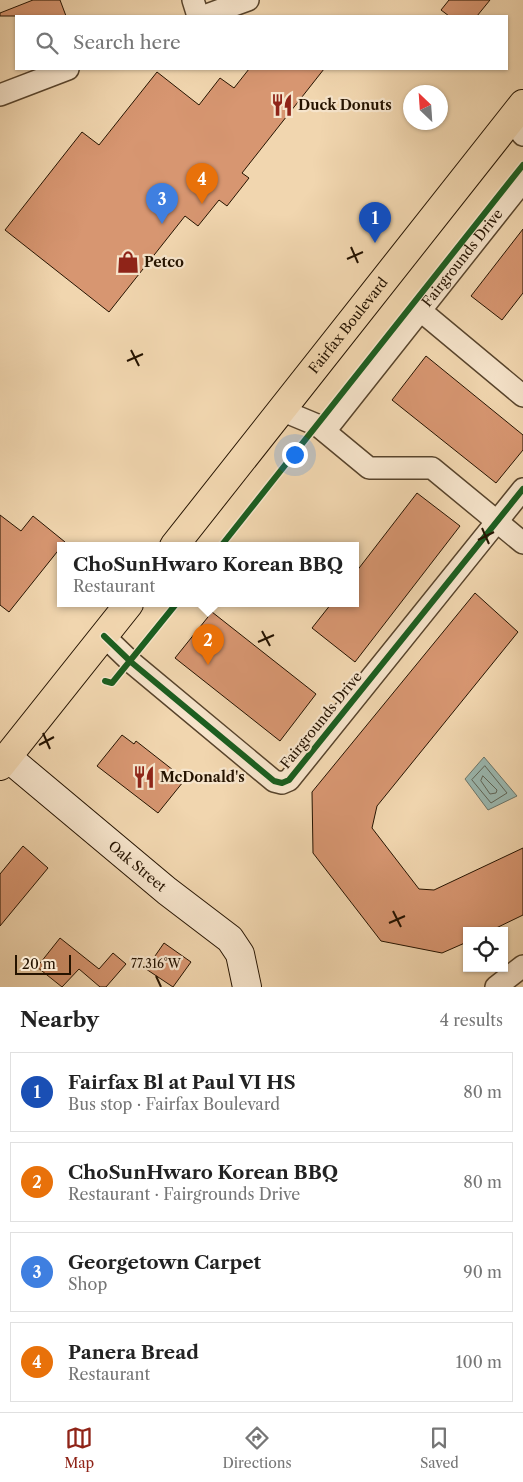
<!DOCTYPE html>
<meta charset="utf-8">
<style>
:root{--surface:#fff;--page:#f6f6f6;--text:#222;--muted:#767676;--line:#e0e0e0;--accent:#8f2418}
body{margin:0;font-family:"Libre Caslon Text",serif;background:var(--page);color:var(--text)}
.controls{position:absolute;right:15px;bottom:15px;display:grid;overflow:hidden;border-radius:0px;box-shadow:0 1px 4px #0004}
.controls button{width:45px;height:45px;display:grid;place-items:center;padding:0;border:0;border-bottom:1px solid var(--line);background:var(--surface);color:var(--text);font:25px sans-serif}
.compass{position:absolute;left:403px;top:85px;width:45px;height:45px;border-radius:50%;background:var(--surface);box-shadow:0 1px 4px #0004;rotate:335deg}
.scale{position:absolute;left:15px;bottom:12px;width:56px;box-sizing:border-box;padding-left:5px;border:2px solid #251300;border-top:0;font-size:14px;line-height:18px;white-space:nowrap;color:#251300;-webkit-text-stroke:4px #f6e4cb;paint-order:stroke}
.you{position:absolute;left:294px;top:454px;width:18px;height:18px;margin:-12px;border:4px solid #fff;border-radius:50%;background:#1a73e8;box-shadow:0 0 0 8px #1a73e833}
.badge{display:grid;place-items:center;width:32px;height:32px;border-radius:50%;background:var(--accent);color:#fff;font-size:16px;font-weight:700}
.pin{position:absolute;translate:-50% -41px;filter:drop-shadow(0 1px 2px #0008)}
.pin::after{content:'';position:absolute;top:26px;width:18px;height:15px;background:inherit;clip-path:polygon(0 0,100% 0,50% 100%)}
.popup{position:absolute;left:57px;top:542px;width:302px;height:65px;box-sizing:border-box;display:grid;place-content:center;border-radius:0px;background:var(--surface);filter:drop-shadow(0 1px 4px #0005);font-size:16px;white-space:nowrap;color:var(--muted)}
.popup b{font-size:19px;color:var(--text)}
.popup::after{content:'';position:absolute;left:50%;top:100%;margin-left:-10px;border:10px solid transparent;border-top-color:var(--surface)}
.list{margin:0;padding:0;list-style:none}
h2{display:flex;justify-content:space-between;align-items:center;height:65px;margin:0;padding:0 20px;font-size:21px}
h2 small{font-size:16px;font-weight:400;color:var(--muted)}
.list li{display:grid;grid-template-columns:32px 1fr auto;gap:15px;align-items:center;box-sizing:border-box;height:80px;margin:0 10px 10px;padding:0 10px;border:1px solid var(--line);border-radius:0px}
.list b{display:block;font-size:19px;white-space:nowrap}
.list p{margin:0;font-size:16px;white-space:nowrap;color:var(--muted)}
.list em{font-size:16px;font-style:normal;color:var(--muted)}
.icon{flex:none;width:28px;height:28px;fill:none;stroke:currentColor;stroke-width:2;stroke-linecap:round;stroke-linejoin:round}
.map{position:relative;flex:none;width:523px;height:987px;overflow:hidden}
.search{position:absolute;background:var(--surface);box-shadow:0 1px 4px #0004;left:15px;right:15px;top:15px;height:55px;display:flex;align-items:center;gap:12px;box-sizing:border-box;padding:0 18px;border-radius:0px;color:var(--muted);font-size:19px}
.sheet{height:425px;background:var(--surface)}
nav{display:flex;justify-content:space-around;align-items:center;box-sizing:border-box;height:70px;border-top:1px solid var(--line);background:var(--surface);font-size:14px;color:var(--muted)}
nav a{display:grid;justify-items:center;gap:2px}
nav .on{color:var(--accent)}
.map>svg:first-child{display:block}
</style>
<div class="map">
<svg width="523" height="987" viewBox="0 0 523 987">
<rect width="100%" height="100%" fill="#f1d6af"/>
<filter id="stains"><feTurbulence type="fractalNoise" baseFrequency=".004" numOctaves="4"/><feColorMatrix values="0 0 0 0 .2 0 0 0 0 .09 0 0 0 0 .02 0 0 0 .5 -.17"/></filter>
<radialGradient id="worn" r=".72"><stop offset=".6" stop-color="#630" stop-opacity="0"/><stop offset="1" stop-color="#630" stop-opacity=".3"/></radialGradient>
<!-- water -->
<path fill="#9bb8b0" stroke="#6c766a" d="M484,757L517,796L488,810L465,779Z"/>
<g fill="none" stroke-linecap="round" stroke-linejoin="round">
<!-- shore -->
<path stroke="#606658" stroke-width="1" d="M485,766L507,793L491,803L472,780Z
M483,776L497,790L496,793L490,794L481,781Z"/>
</g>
<!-- building -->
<path fill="#d79671" stroke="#251300" d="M33,0H60L66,16H0V13Z
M449,0H490L477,16H449L441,10Z
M249,69H324L242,173L249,178L227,206L219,200L198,226L185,216L109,312L5,230L82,132L99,145L157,72L199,105L220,78L234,88Z
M523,229V293L502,320L471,296Z
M426,356L523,435V450L496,483L392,400Z
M417,493L460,526L355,662L312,628L331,604H356V572Z
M0,515L21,531L33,516L65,542L9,612L0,605Z
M475,593L518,632L377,806L372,828L419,889L434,890L523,848V915L490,931H467V942L442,953L381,941L313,853L312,792Z
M212,612L316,694L280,741L175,658Z
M122,735L134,744L136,741L173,770L171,773L183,782L158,813L97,766Z
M23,846L48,868L0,926V874Z
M60,938L99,969L113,953L126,964L106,987H100L79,969L62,987L37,967Z
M164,943L191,962L173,987L146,969Z"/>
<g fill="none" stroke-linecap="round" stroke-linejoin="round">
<defs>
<g id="street">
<path d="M193,0L198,16"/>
<path d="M204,16L248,0"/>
<path d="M0,95L68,69"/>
<path d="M511,119L523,135"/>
<path d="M421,311L523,396"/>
<path d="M281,410L317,425L369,468H432L523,543"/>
<path id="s1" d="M325,431L523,181"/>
<path d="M104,636L131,662L274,781L282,783L289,780L523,489"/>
<path d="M496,987L523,966"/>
</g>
<g id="secondary">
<path id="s2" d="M7,757L167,891L230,939L240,954L247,987"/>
</g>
<g id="primary">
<path id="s3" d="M174,546L523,104"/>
<path d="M0,766L129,604"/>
</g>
</defs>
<!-- street casing -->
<use href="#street" stroke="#58442c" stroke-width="24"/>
<!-- secondary casing -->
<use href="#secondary" stroke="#251300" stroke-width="30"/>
<!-- primary casing -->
<use href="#primary" stroke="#251300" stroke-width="30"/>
<!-- street -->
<use href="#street" stroke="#f6e4cb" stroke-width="21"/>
<!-- secondary -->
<use href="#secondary" stroke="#f6e4cb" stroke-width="28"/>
<!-- primary -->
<use href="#primary" stroke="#f1d6af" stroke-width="28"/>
<defs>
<path id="cycleway" d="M221,546L523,165
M104,636L131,662L274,781L282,783L289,780L523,489
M105,681L112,683L176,604"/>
</defs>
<!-- cycleway casing -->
<use href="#cycleway" stroke="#f6e4cb" stroke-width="9"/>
<!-- cycleway -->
<use href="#cycleway" stroke="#1b5e20" stroke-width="6"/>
</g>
<!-- ticks -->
<path fill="none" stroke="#251300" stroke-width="2" d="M351,247L358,263M347,259L363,252M131,350L139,366M127,361L143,354M482,528L489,544M478,540L494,532M262,631L270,646M258,642L274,635M43,733L50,749M39,745L54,737M393,911L401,927M389,923L405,916M156,976L161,987"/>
<!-- icons -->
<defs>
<symbol id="restaurant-bare" viewBox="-9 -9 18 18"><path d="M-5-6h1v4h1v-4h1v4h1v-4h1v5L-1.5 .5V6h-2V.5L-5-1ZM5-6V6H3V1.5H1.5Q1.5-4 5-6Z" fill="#8f2418" stroke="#f6e4cb" stroke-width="2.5" paint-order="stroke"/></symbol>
<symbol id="shop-bare" viewBox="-9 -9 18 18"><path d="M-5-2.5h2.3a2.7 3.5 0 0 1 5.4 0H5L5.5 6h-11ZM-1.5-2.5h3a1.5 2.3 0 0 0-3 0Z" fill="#8f2418" stroke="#f6e4cb" stroke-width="2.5" paint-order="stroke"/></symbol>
</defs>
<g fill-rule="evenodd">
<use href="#restaurant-bare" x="266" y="89" width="32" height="32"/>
<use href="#shop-bare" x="112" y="246" width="32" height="32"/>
<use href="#restaurant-bare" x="128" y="761" width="32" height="32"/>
</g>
<g text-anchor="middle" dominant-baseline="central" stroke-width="4.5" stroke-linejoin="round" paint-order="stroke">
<!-- poi labels -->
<g font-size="14" font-weight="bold" fill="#251300" stroke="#f6e4cb" text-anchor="start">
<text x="298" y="105">Duck Donuts</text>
<text x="144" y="262">Petco</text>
<text x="160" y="777">McDonald's</text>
</g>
<!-- street labels -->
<g font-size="14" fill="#251300" stroke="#f6e4cb">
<text stroke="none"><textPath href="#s1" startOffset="221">Fairgrounds Drive</textPath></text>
<text stroke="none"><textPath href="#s3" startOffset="281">Fairfax Boulevard</textPath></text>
<text transform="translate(321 720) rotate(-51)">Fairgrounds Drive</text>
<text stroke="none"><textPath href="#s2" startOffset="170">Oak Street</textPath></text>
</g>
</g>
<g font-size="12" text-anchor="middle" fill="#251300" stroke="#f6e4cb" stroke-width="4.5" stroke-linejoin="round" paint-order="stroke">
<text x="156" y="968">77.316°W</text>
</g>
<rect width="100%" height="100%" filter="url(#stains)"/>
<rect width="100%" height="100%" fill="url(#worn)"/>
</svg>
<div class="controls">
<button><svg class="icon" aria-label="locate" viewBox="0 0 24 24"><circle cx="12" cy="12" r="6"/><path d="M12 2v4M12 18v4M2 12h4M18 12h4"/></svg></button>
</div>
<svg class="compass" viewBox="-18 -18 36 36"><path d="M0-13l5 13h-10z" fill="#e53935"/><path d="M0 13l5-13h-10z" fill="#767676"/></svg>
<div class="scale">20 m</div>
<div class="you"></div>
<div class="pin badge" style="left:375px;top:243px;background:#1a4fb4">1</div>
<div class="pin badge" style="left:208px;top:665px;background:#e8710a">2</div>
<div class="popup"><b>ChoSunHwaro Korean BBQ</b>Restaurant</div>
<div class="pin badge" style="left:162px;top:224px;background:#3f7fe0">3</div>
<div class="pin badge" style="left:202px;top:204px;background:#e8710a">4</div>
<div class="search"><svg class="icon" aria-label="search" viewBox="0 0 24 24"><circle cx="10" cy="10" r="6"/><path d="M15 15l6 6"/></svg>Search here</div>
</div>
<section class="sheet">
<h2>Nearby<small>4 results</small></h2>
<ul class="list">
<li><span class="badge" style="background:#1a4fb4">1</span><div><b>Fairfax Bl at Paul VI HS</b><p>Bus stop · Fairfax Boulevard</p></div><em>80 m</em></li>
<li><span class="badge" style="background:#e8710a">2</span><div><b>ChoSunHwaro Korean BBQ</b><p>Restaurant · Fairgrounds Drive</p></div><em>80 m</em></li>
<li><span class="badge" style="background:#3f7fe0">3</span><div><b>Georgetown Carpet</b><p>Shop</p></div><em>90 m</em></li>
<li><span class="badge" style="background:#e8710a">4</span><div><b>Panera Bread</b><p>Restaurant</p></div><em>100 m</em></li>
</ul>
</section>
<nav>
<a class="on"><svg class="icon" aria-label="map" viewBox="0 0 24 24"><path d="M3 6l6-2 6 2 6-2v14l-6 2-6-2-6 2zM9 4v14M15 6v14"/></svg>Map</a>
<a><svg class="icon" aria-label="directions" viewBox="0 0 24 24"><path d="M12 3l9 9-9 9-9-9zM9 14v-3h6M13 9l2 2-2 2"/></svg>Directions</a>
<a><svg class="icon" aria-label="saved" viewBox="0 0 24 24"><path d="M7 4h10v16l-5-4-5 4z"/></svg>Saved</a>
</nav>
